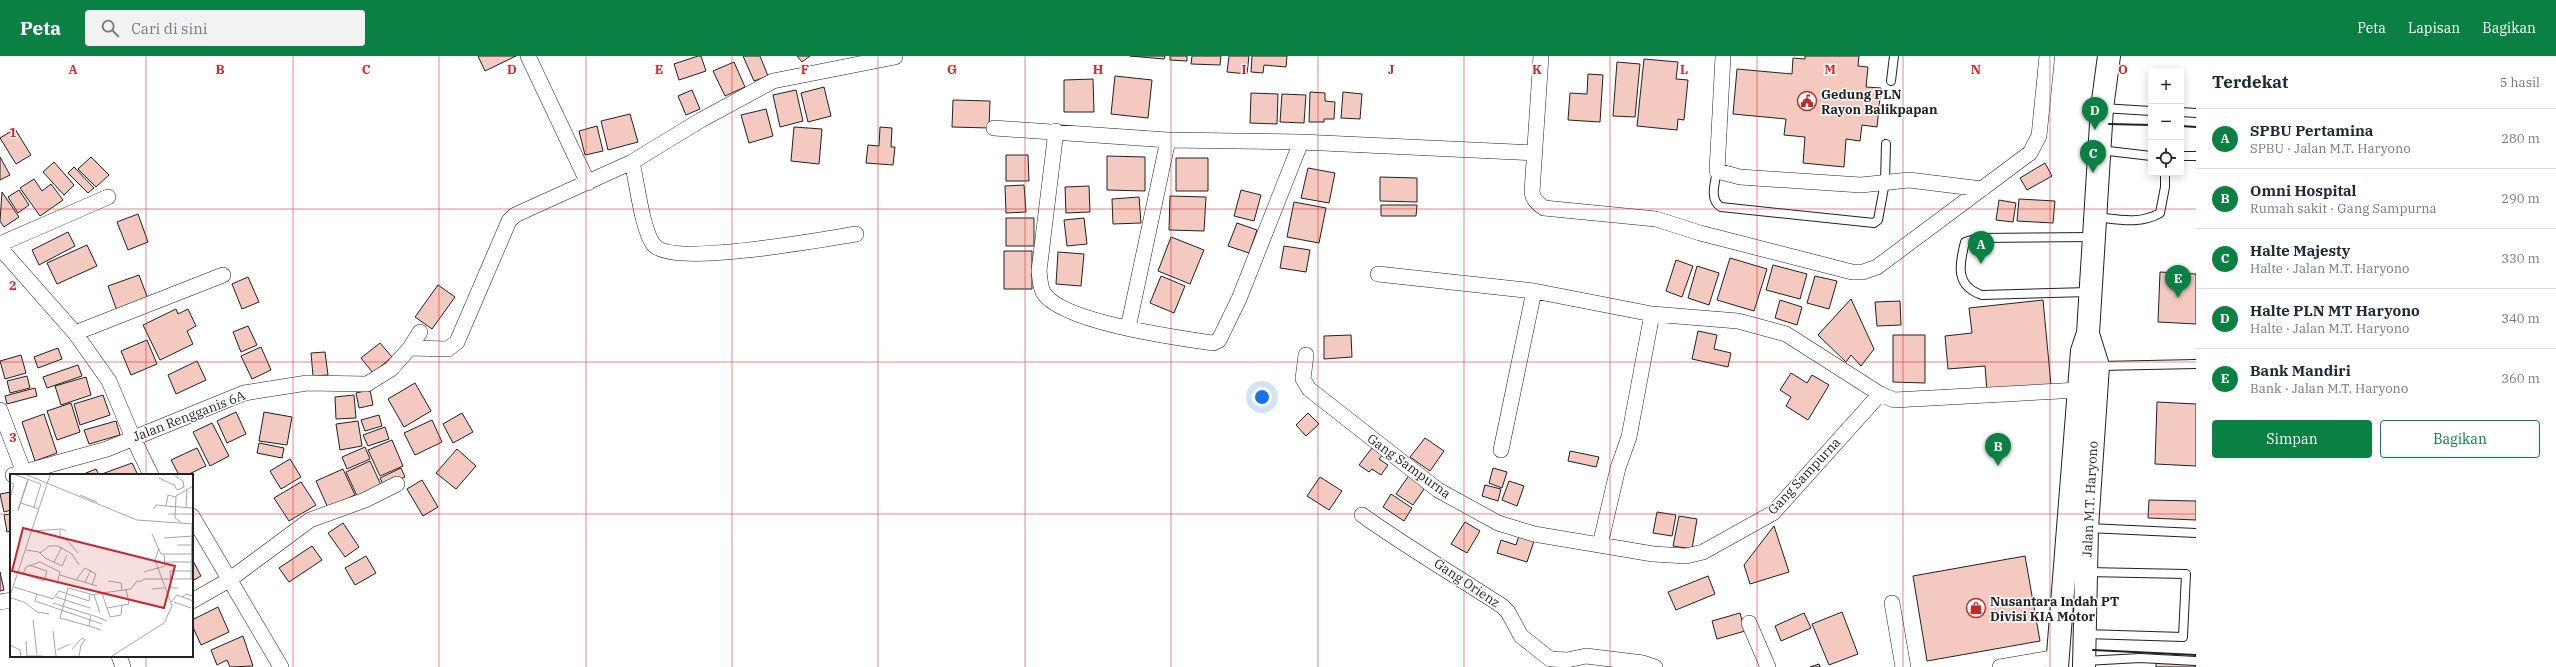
<!DOCTYPE html>
<html lang="id">
<meta charset="utf-8">
<style>
:root{--surface:#fff;--page:#f2f2f3;--text:#1f2937;--muted:#747a83;--line:#e0e1e3;--accent:#0b8043}
body{margin:0;font-family:"IBM Plex Serif",serif;background:var(--page);color:var(--text)}
.controls{position:absolute;right:12px;top:12px;display:grid;overflow:hidden;border-radius:4px;box-shadow:0 2px 10px #0003}
.controls button{width:36px;height:36px;display:grid;place-items:center;padding:0;border:0;border-bottom:1px solid var(--line);background:var(--surface);color:var(--text);font:20px sans-serif}
.you{position:absolute;left:1262px;top:341px;width:14px;height:14px;margin:-10px;border:3px solid #fff;border-radius:50%;background:#1a73e8;box-shadow:0 0 0 6px #1a73e833}
.badge{display:grid;place-items:center;width:26px;height:26px;border-radius:50%;background:var(--accent);color:#fff;font-size:13px;font-weight:700}
.pin{position:absolute;translate:-50% -33px;filter:drop-shadow(0 1px 2px #0008)}
.pin::after{content:'';position:absolute;top:21px;width:14px;height:12px;background:inherit;clip-path:polygon(0 0,100% 0,50% 100%)}
.list{margin:0;padding:0;list-style:none}
h2{display:flex;justify-content:space-between;align-items:center;height:52px;margin:0;padding:0 16px;font-size:17px}
h2 small{font-size:13px;font-weight:400;color:var(--muted)}
.list li{display:grid;grid-template-columns:26px 1fr auto;gap:12px;align-items:center;box-sizing:border-box;height:60px;padding:0 16px;border-top:1px solid var(--line)}
.list b{display:block;font-size:15px;white-space:nowrap}
.list p{margin:0;font-size:13px;white-space:nowrap;color:var(--muted)}
.list em{font-size:13px;font-style:normal;color:var(--muted)}
.actions{display:flex;gap:8px;padding:12px 16px}
.actions a{flex:1;padding:9px 0;border:1px solid var(--accent);border-radius:4px;text-align:center;font-size:14px;color:var(--accent)}
.actions .main{background:var(--accent);color:#fff}
.icon{flex:none;width:22px;height:22px;fill:none;stroke:currentColor;stroke-width:2;stroke-linecap:round;stroke-linejoin:round}
.map{position:relative;flex:none;width:2196px;height:611px;overflow:hidden}
header{display:flex;align-items:center;gap:24px;box-sizing:border-box;height:56px;padding:0 20px;background:var(--accent);color:#fff}
header strong{font-size:19px}
nav{display:flex;gap:22px;margin-inline-start:auto;font-size:14px}
.search{width:280px;height:36px;background:var(--page);display:flex;align-items:center;gap:10px;box-sizing:border-box;padding:0 14px;border-radius:4px;color:var(--muted);font-size:15px}
main{display:flex}
aside{flex:1;background:var(--surface)}
.map>svg:first-child{display:block}
</style>
<header>
<strong>Peta</strong>
<div class="search"><svg class="icon" aria-label="search" viewBox="0 0 24 24"><circle cx="10" cy="10" r="6"/><path d="M15 15l6 6"/></svg>Cari di sini</div>
<nav><a>Peta</a><a>Lapisan</a><a>Bagikan</a></nav>
</header>
<main>
<div class="map">
<svg width="2196" height="611" viewBox="0 0 2196 611">
<rect width="100%" height="100%" fill="#fff"/>
<!-- building -->
<path fill="#f3c9c0" stroke="#222" d="M478,0H516L485,15Z
M698,0H701L706,15L679,24L674,8Z
M743,0H760L768,20L754,25Z
M797,0H810L802,6Z
M1130,0H1165L1164,3Z
M1170,0H1187V5L1170,4Z
M1192,0H1221L1220,9L1191,8Z
M1229,0H1249L1247,18L1227,16Z
M1252,0H1287L1286,11L1264,9L1263,17L1251,16Z
M1805,0H1859L1858,10L1868,11L1866,31L1881,32L1877,71L1862,69L1860,85L1846,83L1844,111L1803,107L1805,81L1784,79L1786,63L1733,58L1737,13L1792,18L1793,2L1805,3Z
M1644,3L1678,6L1676,23L1688,24L1684,64L1678,63L1677,74L1637,70Z
M734,6L745,31L725,40L713,15Z
M1617,6L1640,8L1635,61L1613,60Z
M1588,18L1603,19L1600,66L1568,64L1570,37L1587,38Z
M1115,20L1152,24L1148,62L1111,58Z
M1093,23L1094,56H1064V24Z
M824,31L831,60L808,66L801,37Z
M692,34L700,53L686,59L678,40Z
M796,34L803,65L780,71L773,39Z
M1310,36L1325,37V45L1335,46L1334,63H1324V66H1309Z
M1343,36L1362,38L1360,63L1341,62Z
M1251,37L1278,38L1277,68L1250,67Z
M1282,38L1306,39L1304,67L1280,66Z
M953,44L990,45L989,72L952,71Z
M766,53L773,80L749,87L741,59Z
M630,58L638,86L608,94L601,65Z
M597,70L603,95L585,99L579,75Z
M794,71L822,73L819,108L791,105Z
M880,71L892,72L891,91H895L893,109L866,107L868,89L879,90Z
M15,73L31,99L16,108L0,82Z
M1006,99H1028L1029,125H1006Z
M1107,100L1145,101V135L1107,134Z
M0,101L10,119L0,124Z
M91,101L109,119L96,131L78,113Z
M1176,102H1208V135H1176Z
M54,106L74,129L64,139L43,116Z
M2045,107L2052,120L2027,134L2020,122Z
M74,111L94,132L88,137L68,117Z
M1308,112L1335,117L1329,147L1301,142Z
M1380,121L1417,122V146L1380,145Z
M34,123L42,135L51,128L63,144L40,160L20,132Z
M1024,129L1026,156L1006,157L1005,130Z
M1089,130L1090,156L1066,157L1065,131Z
M19,134L29,149L18,157L8,141Z
M1241,134L1261,139L1254,165L1234,160Z
M2,136L19,161L4,171L0,165Z
M1170,140L1206,141L1204,175L1169,174Z
M1139,141L1141,167L1113,168L1112,143Z
M2019,143L2055,145L2053,167L2017,165Z
M1999,144L2016,147L2013,166L1996,164Z
M1294,146L1326,152L1319,187L1287,181Z
M1381,149H1417L1416,160H1381Z
M138,158L148,186L128,194L117,166Z
M1006,162H1034V190H1006Z
M1084,162L1087,188L1067,190L1064,164Z
M1237,167L1257,174L1249,197L1228,190Z
M68,176L75,190L39,209L32,194Z
M1171,181L1204,194L1190,228L1158,215Z
M87,189L97,210L57,228L47,207Z
M1284,190L1310,194L1306,216L1280,212Z
M1004,195H1032V233H1004Z
M1058,196L1084,198L1081,230L1056,228Z
M1730,202L1767,213L1754,255L1717,244Z
M1676,204L1693,210L1682,241L1666,235Z
M1773,209L1807,218L1800,243L1766,234Z
M1697,210L1719,217L1709,249L1688,242Z
M2160,216L2196,218V268L2158,266Z
M139,219L148,243L117,255L108,230Z
M1161,220L1185,230L1174,257L1150,247Z
M1815,220L1837,225L1829,253L1807,247Z
M248,221L259,246L242,253L232,228Z
M438,229L455,241L432,273L415,261Z
M1851,243L1874,293L1861,310L1851,299L1846,306L1818,279Z
M1780,244L1802,251L1797,269L1775,262Z
M2043,244L2051,329L1987,335L1985,310L1948,313L1945,280L1972,277L1969,252Z
M1900,245L1901,269L1877,270L1875,246Z
M176,253L178,258L188,253L196,270L187,275L193,288L160,304L143,269Z
M248,270L257,289L241,296L233,276Z
M1698,275L1717,279L1714,293L1731,297L1728,311L1692,303Z
M1351,279L1352,301L1324,303V280Z
M1893,279H1925V327L1893,326Z
M147,284L157,308L131,319L121,295Z
M380,287L392,301L373,317L361,302Z
M261,291L271,314L252,323L241,300Z
M58,292L62,303L38,312L34,301Z
M325,296L328,319L313,320L311,297Z
M21,299L26,317L5,323L0,305Z
M197,305L206,324L176,338L168,319Z
M78,309L82,320L47,332L43,321Z
M1791,317L1807,327L1812,319L1829,329L1808,364L1786,350L1791,341L1780,334Z
M27,320L30,332L10,337L7,325Z
M86,321L91,339L61,349L55,330Z
M415,327L431,355L404,371L388,343Z
M35,332L37,340L7,348L5,340Z
M370,334L373,349L359,352L356,337Z
M103,339L110,359L80,369L74,348Z
M354,339L356,362L336,363L335,341Z
M2157,346L2196,348V410L2155,408Z
M71,347L80,376L57,384L47,355Z
M236,356L246,378L227,387L217,365Z
M264,356L292,361L287,389L259,385Z
M462,357L473,376L453,387L443,368Z
M1308,357L1319,368L1306,380L1296,369Z
M44,358L57,397L35,405L22,366Z
M379,359L382,370L365,375L361,364Z
M432,364L442,386L415,399L404,377Z
M116,365L120,379L89,388L84,374Z
M358,365L362,390L340,394L336,368Z
M212,367L229,400L210,410L193,376Z
M385,371L389,383L368,390L363,379Z
M1425,382L1444,395L1430,415L1410,401Z
M392,384L403,410L380,420L368,394Z
M259,387L284,392L282,402L257,397Z
M1375,388L1385,396L1379,403L1388,409L1381,419L1372,413L1369,416L1359,409Z
M365,391L370,403L347,413L342,401Z
M197,392L206,410L187,419H179L171,404Z
M457,393L476,410L456,433L436,417Z
M1570,395L1599,401L1596,411L1568,405Z
M290,403L301,421L281,433L270,415Z
M370,405L381,429L357,440L346,416Z
M132,407L138,419H81L96,413L99,419Z
M401,412L405,421L384,430L380,422Z
M1493,412L1507,416L1502,432L1489,427Z
M343,413L355,439L328,452L316,425Z
M1410,418L1426,430L1413,449L1396,438Z
M1320,421L1342,435L1329,454L1307,440Z
M422,424L438,451L423,460L407,433Z
M1509,425L1524,430L1517,450L1502,444Z
M301,426L316,449L289,465L274,442Z
M1485,429L1501,433L1498,445L1482,440Z
M11,436V454L4,456L0,438Z
M1391,438L1412,452L1404,465L1383,451Z
M2149,444L2196,445V464L2148,462Z
M1657,456L1676,459L1672,480L1653,477Z
M11,458V475L7,476L4,459Z
M1679,460L1697,463L1692,493L1673,490Z
M1465,466L1480,475L1467,497L1451,488Z
M343,467L359,491L345,501L328,477Z
M1774,470L1789,516L1750,528L1744,509Z
M1519,480L1534,485L1527,506L1497,497L1501,484L1516,489Z
M312,490L322,504L289,526L279,512Z
M366,500L376,517L355,529L345,512Z
M2025,500L2040,585L1927,605L1913,520Z
M192,503L201,520L192,525Z
M0,516L4,534L0,535Z
M1708,520L1715,538L1676,554L1668,536Z
M218,551L229,576L201,589L192,569V564Z
M1842,556L1858,598L1829,609L1812,568Z
M1740,557L1745,575L1717,583L1712,565Z
M1804,557L1811,572L1781,585L1775,570Z
M243,580L253,610L230,611L227,604L217,609L211,594Z
M2156,605H2196V611H2156Z
M1819,608L1820,611H1810Z"/>
<g fill="none" stroke-linecap="round" stroke-linejoin="round">
<defs>
<path id="service" d="M1891,25L1894,0
M2102,52L2151,55
M2181,56L2196,57
M2100,94L2151,100
M2181,100H2196
M1717,115C1715,127 1709,144 1721,151L1874,167L1878,164L1885,126L1886,88
M2095,161C2116,163 2140,169 2160,157L2165,131V117
M2089,236L1982,239C1955,230 1959,209 1965,186L1978,182L2093,181
M2099,310L2196,308
M2088,472L2196,477
M2085,578L2183,581L2186,518L2087,516
M2085,605L2140,602L2196,605"/>
<path id="minor" d="M528,0L588,127
M1541,0L1532,136C1533,144 1538,148 1544,152L1656,163L1700,177L1852,216H1863L1877,211L2030,97L2039,80L2047,0
M1723,0L1717,115L1740,121L1861,129L1909,124L1982,133
M994,72L1168,84L1301,86L1535,97
M1056,75L1039,215C1040,222 1040,230 1043,236C1060,266 1178,282 1213,287L1219,284L1239,243L1301,86
M632,106C637,127 642,172 653,188C670,212 825,183 856,178
M0,188L108,141
M0,192L75,277L109,325L133,382L151,419
M1378,218L1534,235
M1128,272L1168,84
M75,277L223,219
M410,292L448,293L457,286L509,165L515,159L632,106L701,64L773,25L895,1
M1306,299L1303,323L1309,333L1438,434L1498,467L1534,478L1653,498L1686,500L1703,496L1773,457L1880,338
M0,354L25,419
M1501,394L1534,235L1652,258L1738,265L1786,278L1880,338L1894,344L2079,334
M13,419L107,393L244,337L307,327L367,328L391,313L410,292L420,276
M1362,459C1407,491 1456,520 1502,550L1508,556L1521,580L1550,603L1567,604L1586,600L1643,607L1655,611
M192,460L281,611
M1600,489L1618,412L1629,381L1652,258
M192,545L229,524L310,464L365,444L397,428
M0,546L11,544
M1892,547L1903,611
M1749,567L1768,611
M119,600L123,611
M2000,611L2058,601"/>
<path id="primary" d="M2057,611L2082,295L2088,277L2102,52L2109,0
M2084,611L2087,472L2098,310L2088,278"/>
</defs>
<!-- service casing -->
<use href="#service" stroke="#222" stroke-width="10"/>
<!-- minor casing -->
<use href="#minor" stroke="#222" stroke-width="16"/>
<!-- primary casing -->
<use href="#primary" stroke="#222" stroke-width="24"/>
<!-- service -->
<use href="#service" stroke="#fff" stroke-width="8"/>
<!-- minor -->
<use href="#minor" stroke="#fff" stroke-width="15"/>
<!-- primary -->
<use href="#primary" stroke="#fff" stroke-width="22"/>
<!-- wall -->
<path stroke="#222" stroke-width="2" d="M2109,68L2151,69
M2181,70L2196,71
M2093,594L2196,599"/>
</g>
<!-- grid -->
<path fill="none" stroke="#d62828" stroke-width="1" stroke-opacity="0.55" d="M146,0V419M293,0V611M439,0V611M586,0V611M732,0V611M878,0V611M1025,0V611M1171,0V611M1318,0V611M1464,0V611M1610,0V611M1757,0V611M1903,0V611M2050,0V611M0,153H2196M0,306H2196M0,458H11M192,458H2196M146,600V611"/>
<!-- icons -->
<defs>
<symbol id="civic-ring" viewBox="-11 -11 22 22"><circle r="9.5" fill="#fff" stroke="#c62828" stroke-width="1.5"/><path d="M-.6-6.5H3V-4.5H.6V-3L4-1V1h2V6H-6V1h2V-1L-.6-3ZM-1.2 2.5V6h2.4V2.5Z" fill="#c62828"/></symbol>
<symbol id="shop-ring" viewBox="-11 -11 22 22"><circle r="9.5" fill="#fff" stroke="#c62828" stroke-width="1.5"/><path d="M-5-2.5h2.3a2.7 3.5 0 0 1 5.4 0H5L5.5 6h-11ZM-1.5-2.5h3a1.5 2.3 0 0 0-3 0Z" fill="#c62828"/></symbol>
</defs>
<g fill-rule="evenodd">
<use href="#civic-ring" x="1796" y="34" width="22" height="22"/>
<use href="#shop-ring" x="1965" y="541" width="22" height="22"/>
</g>
<g text-anchor="middle" dominant-baseline="central" stroke-width="3" stroke-linejoin="round" paint-order="stroke">
<!-- poi labels -->
<g font-size="13" font-weight="bold" fill="#222" stroke="#fff" text-anchor="start">
<text x="1821" y="38">Gedung PLN<tspan x="1821" dy="15">Rayon Balikpapan</tspan></text>
<text x="1990" y="545">Nusantara Indah PT<tspan x="1990" dy="15">Divisi KIA Motor</tspan></text>
</g>
<!-- street labels -->
<g font-size="13" fill="#222" stroke="#fff">
<text transform="translate(189 360) rotate(-21)">Jalan Rengganis 6A</text>
<text transform="translate(1409 410) rotate(36)">Gang Sampurna</text>
<text transform="translate(1804 420) rotate(-47)">Gang Sampurna</text>
<text transform="translate(2090 443) rotate(-87)">Jalan M.T. Haryono</text>
<text transform="translate(1467 527) rotate(34)">Gang Orienz</text>
</g>
</g>
<!-- overview -->
<g transform="translate(10 418)">
<rect width="183" height="183" fill="#fff"/>
<path fill="none" stroke="#a7a7a7" stroke-width="1" d="M6,1L31,10L24,33M17,1L127,46L183,50M149,4L164,11L167,16L174,13L173,7L165,2M0,8L4,10L0,24M70,21L87,28M11,29L29,35M156,32L183,34M176,34L177,16M144,35L146,31L156,32L158,21L166,23M8,36L17,8M8,37L18,6M158,40H183M171,48L165,44L166,22L183,12M50,56V64L57,66L68,79M22,57L52,55L56,57M142,60L151,80H183M154,64L183,62M167,71H183M16,76L29,78L35,84L52,92L57,81M30,79L39,72H48L62,80L69,91M44,88L52,73M156,88H183M8,98L34,107L37,97L19,91M134,98L155,92L154,80M13,100L16,93L30,88L50,98L47,110M50,101L87,112M181,105L182,50M66,106L75,94L86,100L82,111M98,107L111,109L112,116M75,108L81,96M130,108L134,105H183M4,113L43,125L49,117L79,127L80,120M168,114H161L160,97H183M142,115L154,114M92,119L121,115L127,107H130M27,120L25,127L92,150M84,121L90,139M0,122L40,1M46,123L80,134M172,123L176,120L183,122M1,124L14,128L27,138L39,140M161,128L167,121L183,127M164,128L181,134M43,129L81,141L79,152L91,156M97,134L119,130L116,115M82,141L97,147M23,146L27,181M79,152L50,144L58,114L84,121L92,119L100,143L111,141L112,131M43,157L46,182M16,167L17,182M0,171L10,176L11,182M62,175L72,164L75,166L71,171L69,182M47,176L60,170M16,182H33M102,182L154,149L162,132L145,86L149,74"/>
<path fill="#c62828" fill-opacity="0.15" stroke="#c62828" stroke-width="2" d="M13,54L165,92L154,134L2,97Z"/>
<rect width="183" height="183" fill="none" stroke="#222" stroke-width="2"/>
</g>
<g font-size="13" text-anchor="middle" font-weight="bold" fill="#d62828" stroke="#fff" stroke-width="3" stroke-linejoin="round" paint-order="stroke">
<text x="73" y="18">A</text>
<text x="220" y="18">B</text>
<text x="366" y="18">C</text>
<text x="512" y="18">D</text>
<text x="659" y="18">E</text>
<text x="805" y="18">F</text>
<text x="952" y="18">G</text>
<text x="1098" y="18">H</text>
<text x="1244" y="18">I</text>
<text x="1391" y="18">J</text>
<text x="1537" y="18">K</text>
<text x="1684" y="18">L</text>
<text x="1830" y="18">M</text>
<text x="1976" y="18">N</text>
<text x="2123" y="18">O</text>
<text x="13" y="81">1</text>
<text x="13" y="234">2</text>
<text x="13" y="386">3</text>
</g>
</svg>
<div class="controls">
<button>+</button>
<button>−</button>
<button><svg class="icon" aria-label="locate" viewBox="0 0 24 24"><circle cx="12" cy="12" r="6"/><path d="M12 2v4M12 18v4M2 12h4M18 12h4"/></svg></button>
</div>
<div class="you"></div>
<div class="pin badge" style="left:1981px;top:208px">A</div>
<div class="pin badge" style="left:1998px;top:410px">B</div>
<div class="pin badge" style="left:2093px;top:117px">C</div>
<div class="pin badge" style="left:2095px;top:74px">D</div>
<div class="pin badge" style="left:2178px;top:242px">E</div>
</div>
<aside>
<h2>Terdekat<small>5 hasil</small></h2>
<ul class="list">
<li><span class="badge">A</span><div><b>SPBU Pertamina</b><p>SPBU · Jalan M.T. Haryono</p></div><em>280 m</em></li>
<li><span class="badge">B</span><div><b>Omni Hospital</b><p>Rumah sakit · Gang Sampurna</p></div><em>290 m</em></li>
<li><span class="badge">C</span><div><b>Halte Majesty</b><p>Halte · Jalan M.T. Haryono</p></div><em>330 m</em></li>
<li><span class="badge">D</span><div><b>Halte PLN MT Haryono</b><p>Halte · Jalan M.T. Haryono</p></div><em>340 m</em></li>
<li><span class="badge">E</span><div><b>Bank Mandiri</b><p>Bank · Jalan M.T. Haryono</p></div><em>360 m</em></li>
</ul>
<div class="actions"><a class="main">Simpan</a><a>Bagikan</a></div>
</aside>
</main>
